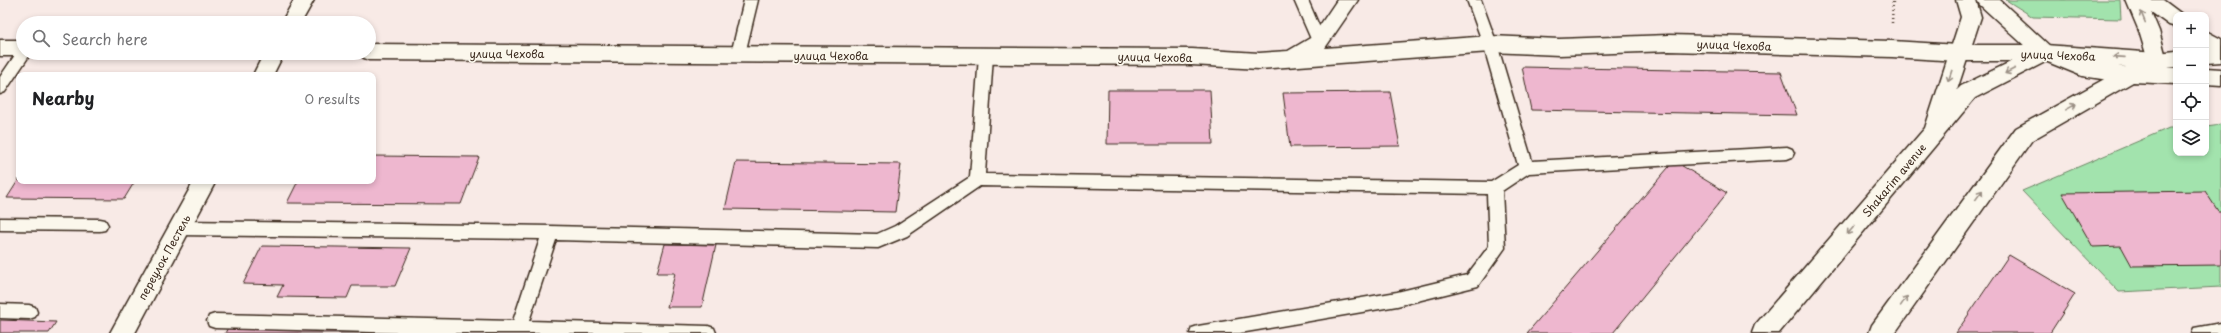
<!DOCTYPE html>
<meta charset="utf-8">
<style>
:root{--surface:#fff;--page:#f6f6f6;--text:#202124;--muted:#757577;--line:#e0e0e0}
body{margin:0;font-family:"Playpen Sans",sans-serif;background:var(--page);color:var(--text)}
.controls{position:absolute;right:12px;top:12px;display:grid;overflow:hidden;border-radius:8px;box-shadow:0 2px 6px #0003}
.controls button{width:36px;height:36px;display:grid;place-items:center;padding:0;border:0;border-bottom:1px solid var(--line);background:var(--surface);color:var(--text);font:20px sans-serif}
.list{margin:0;padding:0;list-style:none}
h2{display:flex;justify-content:space-between;align-items:center;height:52px;margin:0;padding:0 16px;font-size:17px}
h2 small{font-size:13px;font-weight:400;color:var(--muted)}
.icon{flex:none;width:22px;height:22px;fill:none;stroke:currentColor;stroke-width:2;stroke-linecap:round;stroke-linejoin:round}
.map{position:relative;flex:none;width:2221px;height:333px;overflow:hidden}
.search{position:absolute;background:var(--surface);box-shadow:0 2px 6px #0003;left:16px;top:16px;width:360px;height:44px;display:flex;align-items:center;gap:10px;box-sizing:border-box;padding:0 14px;border-radius:22px;color:var(--muted);font-size:15px}
.panel{position:absolute;background:var(--surface);box-shadow:0 2px 6px #0003;left:16px;top:72px;width:360px;height:112px;border-radius:8px}
.map>svg:first-child{display:block}
</style>
<div class="map">
<svg width="2221" height="333" viewBox="0 0 2221 333">
<rect width="100%" height="100%" fill="#f8eae6"/>
<filter id="ink" filterUnits="userSpaceOnUse"><feTurbulence type="fractalNoise" baseFrequency=".025" numOctaves="2"/><feDisplacementMap in="SourceGraphic" scale="8" xChannelSelector="R" yChannelSelector="G"/><feConvolveMatrix kernelMatrix="1 2 1 2 8 2 1 2 1" color-interpolation-filters="sRGB"/></filter>
<g filter="url(#ink)">
<!-- green -->
<path fill="#a2e3ad" stroke="#6e8666" d="M2006,0H2120L2121,19L2033,17Z
M2221,124V287L2119,292L2022,191L2169,128H2176V153H2206V126Z"/>
<!-- building -->
<path fill="#eeb7cf" stroke="#3b2a1e" d="M1522,67L1781,72L1797,115L1531,110Z
M1108,90H1210L1213,144H1107Z
M1390,92L1400,146L1290,147L1283,93Z
M373,156L479,157L461,204L287,203L298,181H373Z
M1674,161L1727,193L1613,333H1527Z
M736,162L901,164L895,212L725,209Z
M19,179V181H135L124,199L7,198Z
M2205,191L2218,211H2221V265L2132,266L2121,246L2093,247L2062,193Z
M665,244L716,245L702,307H667L675,273H657Z
M262,246L411,248L395,286H352L347,298L277,297L283,285L243,284Z
M2009,255L2075,294L2050,333H1956Z
M0,320L56,322L49,333H0Z
M229,326L404,330L403,333H225Z"/>
<g fill="none" stroke-linecap="round" stroke-linejoin="round">
<defs>
<path id="service" d="M744,0H758L745,54L743,58H733L731,54Z
M1294,0H1308L1326,42L1324,46H1314Z
M1467,0H1481L1497,44L1532,161L1787,147L1792,149L1794,153L1792,157L1787,159L1529,173L1502,191L1505,248L1478,286L1397,306L1240,333H1190L1192,328L1198,326L1397,292L1467,275L1489,246L1487,194L980,186L907,236L878,248L556,240L529,321L708,326L714,328L716,333H410L215,328L209,326L207,321L209,316L215,314L513,321L540,239L179,235L174,233L171,228L174,223L179,221L550,226L877,234L895,226L970,177L979,56L981,52H991L993,56L985,174L1491,182L1518,165L1483,44Z
M23,48V53H31L5,92L0,94V77L19,49Z
M0,218L100,219L105,220L108,225L105,230L100,231L0,230Z
M0,304L29,305L35,307L37,312L35,317L29,319L0,318Z
M2221,323V333H2192L2194,328Z"/>
<path id="minor" d="M294,0H314L301,23H281Z
M1337,0H1358L1325,48L1490,36L1559,39L1669,35L1892,41L1958,45H2045L2052,48L2055,53L2052,58L2045,61H1958L1892,57L1669,51L1559,55L1490,52L1259,69L1192,65L369,60L362,57L359,53H369V44L1192,49L1259,53L1288,51L1312,37Z
M0,40H23V53H30L23,56H0Z
M264,53H284L273,75H253Z
M194,181H216L135,333H110Z"/>
<path id="tertiary" d="M1977,0H2000L2052,48L2085,60L2135,69L2138,75L2135,81L2128,83L2082,76L2038,58L1980,5Z
M2126,0H2163L2183,15H2176V27L2169,25L2151,12L2159,31L2167,61L2164,67L2157,69L2150,67L2139,31Z
M2206,31L2221,39V57L2206,49Z"/>
<path id="primary" d="M1956,0H1976L1981,17L1957,90L1961,86L2045,45L2157,53L2176,51V67L2167,68H2176V84L2133,82L2032,140L1895,333H1869L1872,325L2016,128L2126,67L2047,61L1975,98L1779,333H1752L1755,325L1925,128L1961,17Z
M2221,46V62L2206,63V47Z
M2206,68L2221,69V85L2206,84Z"/>
</defs>
<!-- service casing -->
<use href="#service" stroke="#3b2a1e" stroke-width="3"/>
<!-- minor casing -->
<use href="#minor" stroke="#3b2a1e" stroke-width="3"/>
<!-- tertiary casing -->
<use href="#tertiary" stroke="#3b2a1e" stroke-width="3"/>
<!-- primary casing -->
<use href="#primary" stroke="#3b2a1e" stroke-width="3"/>
<!-- path -->
<path stroke="#3b2a1e" stroke-width="2.5" stroke-dasharray="1 3" stroke-linecap="butt" d="M1892,23L1893,0"/>
<!-- service -->
<use href="#service" fill="#fbf7ec" fill-rule="evenodd"/>
<!-- minor -->
<use href="#minor" fill="#fbf7ec" fill-rule="evenodd"/>
<!-- tertiary -->
<use href="#tertiary" fill="#fbf7ec" fill-rule="evenodd"/>
<!-- primary -->
<use href="#primary" fill="#fbf7ec" fill-rule="evenodd"/>
</g>
<!-- one-way arrows -->
<defs><path id="oneway-shaft" d="M-6 0H5M1.5-3L5.5 0L1.5 3" fill="none" stroke-width="1.6" stroke-linecap="round" stroke-linejoin="round"/></defs>
<g stroke="#9b9085">
<use href="#oneway-shaft" transform="translate(2143 17) rotate(-112)"/>
<use href="#oneway-shaft" transform="translate(2119 57) rotate(-176)"/>
<use href="#oneway-shaft" transform="translate(2010 71) rotate(153)"/>
<use href="#oneway-shaft" transform="translate(1950 76) rotate(108)"/>
<use href="#oneway-shaft" transform="translate(2071 107) rotate(-29)"/>
<use href="#oneway-shaft" transform="translate(1979 195) rotate(-54)"/>
<use href="#oneway-shaft" transform="translate(1851 230) rotate(130)"/>
<use href="#oneway-shaft" transform="translate(1904 301) rotate(-55)"/>
</g>
</g>
<g text-anchor="middle" dominant-baseline="central" stroke-width="3.5" stroke-linejoin="round" paint-order="stroke">
<!-- street labels -->
<g font-size="11" fill="#3b2a1e" stroke="#fbf7ec">
<text transform="translate(1734 45) rotate(2)">улица Чехова</text>
<text x="507" y="53">улица Чехова</text>
<text x="831" y="55">улица Чехова</text>
<text transform="translate(2058 55) rotate(2)">улица Чехова</text>
<text transform="translate(1155 57) rotate(1)">улица Чехова</text>
<text transform="translate(1894 180) rotate(-50)">Shakarim avenue</text>
<text transform="translate(164 257) rotate(-61)">переулок Пестель</text>
</g>
</g>
</svg>
<div class="controls">
<button>+</button>
<button>−</button>
<button><svg class="icon" aria-label="locate" viewBox="0 0 24 24"><circle cx="12" cy="12" r="6"/><path d="M12 2v4M12 18v4M2 12h4M18 12h4"/></svg></button>
<button><svg class="icon" aria-label="layers" viewBox="0 0 24 24"><path d="M12 4l9 5-9 5-9-5zM3 14l9 5 9-5"/></svg></button>
</div>
<div class="search"><svg class="icon" aria-label="search" viewBox="0 0 24 24"><circle cx="10" cy="10" r="6"/><path d="M15 15l6 6"/></svg>Search here</div>
<section class="panel">
<h2>Nearby<small>0 results</small></h2>
<ul class="list">
</ul>
</section>
</div>
